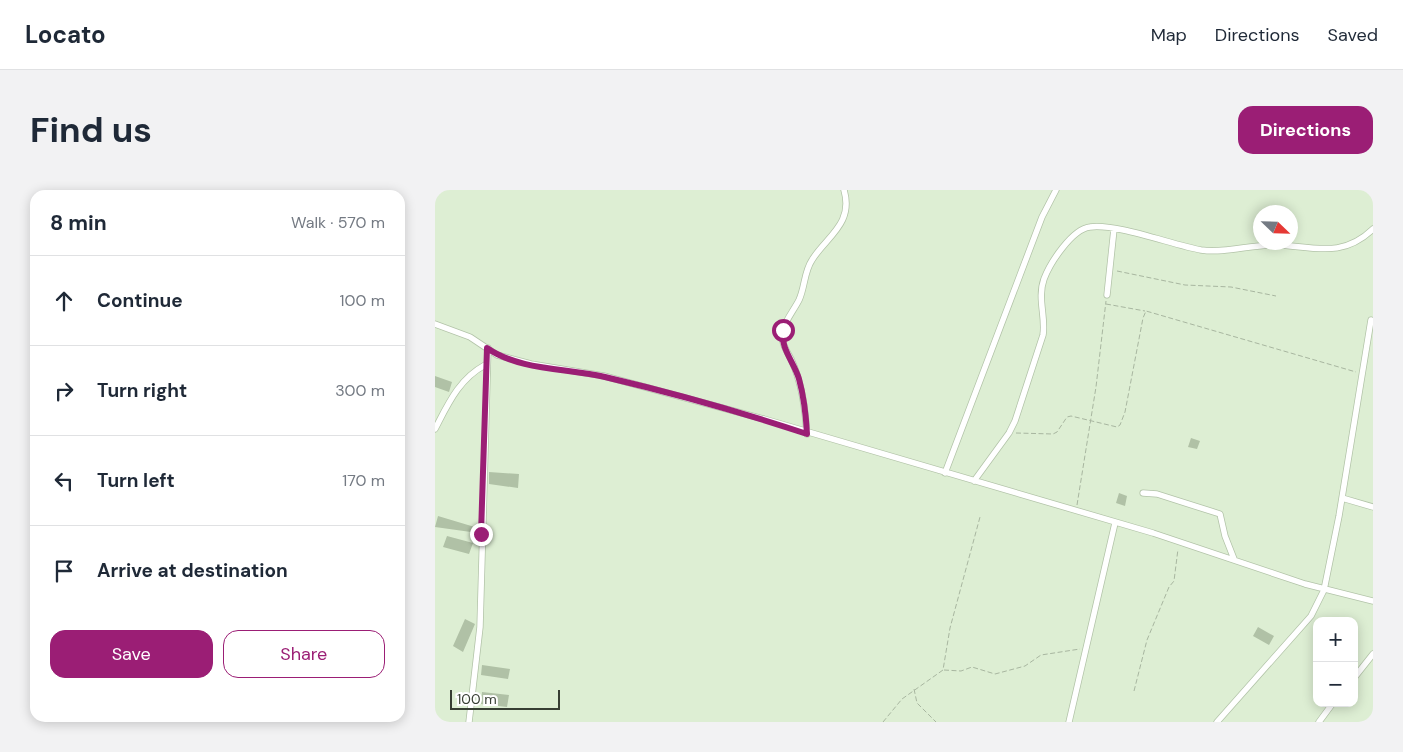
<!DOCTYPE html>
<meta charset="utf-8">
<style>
:root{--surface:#fff;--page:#f2f2f3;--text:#1f2937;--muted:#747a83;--line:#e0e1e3;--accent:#9b1e75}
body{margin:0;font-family:"DM Sans",sans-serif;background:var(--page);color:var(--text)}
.controls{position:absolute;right:15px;bottom:15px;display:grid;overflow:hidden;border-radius:10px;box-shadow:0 2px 12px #0003}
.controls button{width:45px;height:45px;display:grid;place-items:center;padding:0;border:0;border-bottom:1px solid var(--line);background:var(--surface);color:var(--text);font:25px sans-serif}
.compass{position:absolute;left:818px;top:15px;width:45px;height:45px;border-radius:50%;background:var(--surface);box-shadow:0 2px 12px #0003;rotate:113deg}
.scale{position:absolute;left:15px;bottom:12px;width:110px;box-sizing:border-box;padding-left:5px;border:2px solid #373e33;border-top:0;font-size:14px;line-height:18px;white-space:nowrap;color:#373e33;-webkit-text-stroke:4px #fff;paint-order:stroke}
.stop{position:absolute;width:15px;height:15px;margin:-11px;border:4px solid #9b1e75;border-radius:50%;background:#fff}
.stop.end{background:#9b1e75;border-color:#fff;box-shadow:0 1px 5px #0008}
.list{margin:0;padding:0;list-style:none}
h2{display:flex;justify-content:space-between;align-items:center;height:65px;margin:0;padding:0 20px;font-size:21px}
h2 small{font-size:16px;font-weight:400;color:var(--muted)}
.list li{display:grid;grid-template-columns:32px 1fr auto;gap:15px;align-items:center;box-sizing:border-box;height:90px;padding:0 20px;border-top:1px solid var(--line)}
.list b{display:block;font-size:19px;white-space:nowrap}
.list em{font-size:16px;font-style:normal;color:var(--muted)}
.actions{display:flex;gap:10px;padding:15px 20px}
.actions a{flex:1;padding:11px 0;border:1px solid var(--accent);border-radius:15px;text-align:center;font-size:18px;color:var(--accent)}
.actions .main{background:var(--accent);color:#fff}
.icon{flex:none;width:28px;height:28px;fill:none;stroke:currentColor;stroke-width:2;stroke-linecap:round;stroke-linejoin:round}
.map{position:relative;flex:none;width:938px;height:532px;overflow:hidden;border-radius:15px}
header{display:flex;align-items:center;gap:30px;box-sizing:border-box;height:70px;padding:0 25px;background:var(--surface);border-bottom:1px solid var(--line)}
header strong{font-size:24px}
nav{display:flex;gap:28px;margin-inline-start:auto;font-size:18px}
.intro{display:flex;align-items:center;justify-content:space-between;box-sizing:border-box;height:120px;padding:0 30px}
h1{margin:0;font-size:35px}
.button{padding:12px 22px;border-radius:15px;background:var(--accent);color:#fff;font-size:18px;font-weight:700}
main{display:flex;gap:30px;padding:0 30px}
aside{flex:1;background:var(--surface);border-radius:15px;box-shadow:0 2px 12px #0003}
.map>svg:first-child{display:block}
</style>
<header>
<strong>Locato</strong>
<nav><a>Map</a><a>Directions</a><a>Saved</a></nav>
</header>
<div class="intro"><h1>Find us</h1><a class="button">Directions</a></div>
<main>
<aside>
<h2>8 min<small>Walk · 570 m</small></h2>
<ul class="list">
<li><svg class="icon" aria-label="ahead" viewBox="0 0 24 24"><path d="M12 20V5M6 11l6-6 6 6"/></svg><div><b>Continue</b></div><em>100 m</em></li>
<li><svg class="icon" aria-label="right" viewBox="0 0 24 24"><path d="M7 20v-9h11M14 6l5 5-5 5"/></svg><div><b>Turn right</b></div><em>300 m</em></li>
<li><svg class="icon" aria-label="left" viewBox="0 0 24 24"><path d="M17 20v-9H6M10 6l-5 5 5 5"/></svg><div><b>Turn left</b></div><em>170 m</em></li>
<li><svg class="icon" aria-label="arrive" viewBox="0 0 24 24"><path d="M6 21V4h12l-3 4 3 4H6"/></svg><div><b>Arrive at destination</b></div></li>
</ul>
<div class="actions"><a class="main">Save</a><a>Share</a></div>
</aside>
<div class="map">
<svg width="938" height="532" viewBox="0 0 938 532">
<rect width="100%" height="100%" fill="#ddeed3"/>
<!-- building -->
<path fill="#b0c1a6" d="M0,186L17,192L14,202L0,197Z
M756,248L765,251L762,259L753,257Z
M54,282L84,284L83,298L54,294Z
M684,303L692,306L690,316L681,313Z
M3,326L43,338V343L0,337Z
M12,346L38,353L34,364L8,357Z
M30,429L40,434L28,462L18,456Z
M823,437L839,446L834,455L818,446Z
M47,475L75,479L73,489L46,485Z
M47,502L74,505L72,517L46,514Z"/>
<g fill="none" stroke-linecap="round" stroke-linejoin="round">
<defs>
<path id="minor" d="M672,105L679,39
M0,134L35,147L62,165L96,174L169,186L329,229L718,343L870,394L938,411
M0,239C13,214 24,189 50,175
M372,244C370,218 367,193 356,169C351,160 345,151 348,140C351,129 359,120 364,110C370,97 369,82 377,70C391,47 419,34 409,0
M510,283L607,27L621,0
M539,291L574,243L580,231L608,145C611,127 602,108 609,89C615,73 637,39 655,37C680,33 738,55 766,60C792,64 820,53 846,55C883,58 909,67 938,39
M708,303L722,304L785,324L790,346L799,369
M907,308L938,317
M919,488L938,464
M34,532L45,437L53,158
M634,532L680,333
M782,532L876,426L889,400L904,326L936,130
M884,532L898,513"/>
</defs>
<!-- minor casing -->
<use href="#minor" stroke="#b2c3a8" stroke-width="7"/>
<!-- path -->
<path stroke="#a8b6a0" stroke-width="1" stroke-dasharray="5 2.5" stroke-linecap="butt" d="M682,81L750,95L796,97L841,106
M671,114L710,121
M581,243L618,244L622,242L632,227L636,226L682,237L685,235L690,222L708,128L711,121L921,182
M642,315L661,197L671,111
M509,480L526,481L537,477L560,484L590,476L606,465L645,459
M479,499L482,513L501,532
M699,501L712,450L734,397L739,391L743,359
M448,532L467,509L508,480L515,438L545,327"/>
<!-- minor -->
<use href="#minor" stroke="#fff" stroke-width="5.5"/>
</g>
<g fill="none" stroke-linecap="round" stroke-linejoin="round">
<!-- route -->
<path stroke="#9b1e75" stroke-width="6" d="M46,344L52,158C85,181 133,178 170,187C238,203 306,222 372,244C371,225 369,207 364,189C359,172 345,158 348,140"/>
</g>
</svg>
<div class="controls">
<button>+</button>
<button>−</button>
</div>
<svg class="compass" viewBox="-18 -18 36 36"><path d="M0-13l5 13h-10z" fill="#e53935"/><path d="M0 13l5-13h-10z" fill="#747a83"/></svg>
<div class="scale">100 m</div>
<div class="stop" style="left:348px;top:140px"></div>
<div class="stop end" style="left:46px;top:344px"></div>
</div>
</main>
